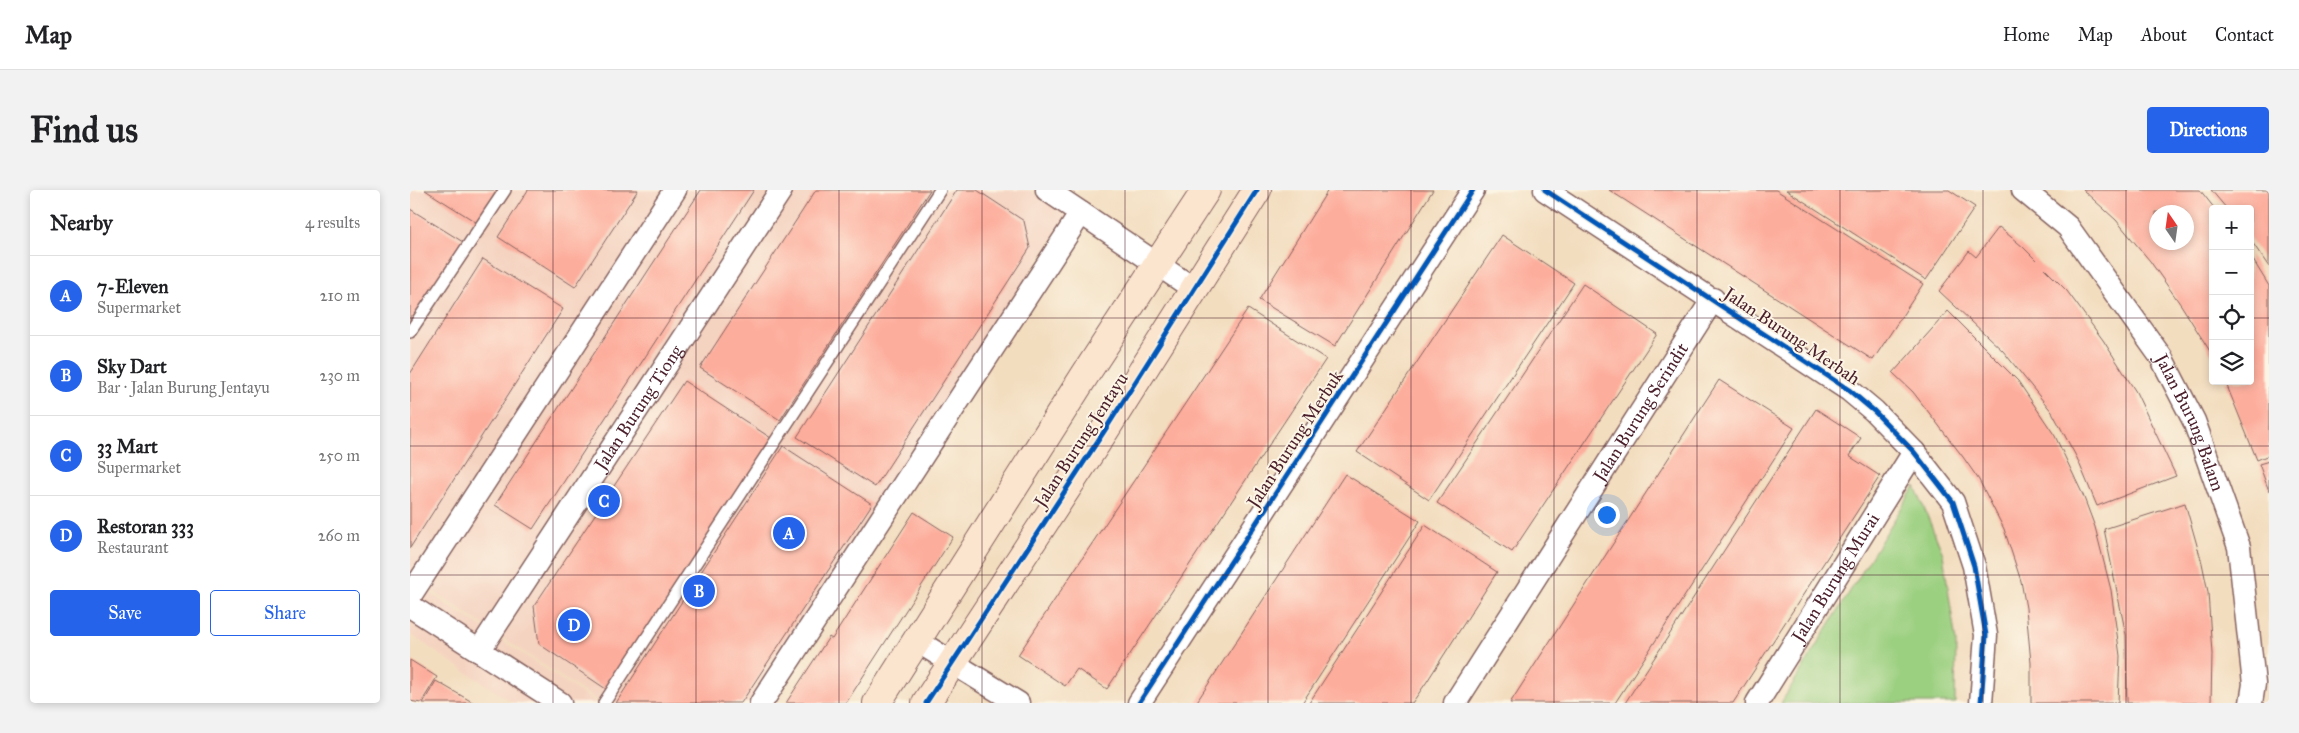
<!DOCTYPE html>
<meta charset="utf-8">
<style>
:root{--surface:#fff;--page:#f2f2f2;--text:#202124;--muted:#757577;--line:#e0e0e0;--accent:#2563eb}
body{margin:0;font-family:"IM FELL Great Primer",serif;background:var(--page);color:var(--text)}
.controls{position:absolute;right:15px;top:15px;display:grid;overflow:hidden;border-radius:5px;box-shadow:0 2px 8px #0003}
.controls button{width:45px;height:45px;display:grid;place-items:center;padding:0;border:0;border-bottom:1px solid var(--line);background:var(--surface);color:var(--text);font:25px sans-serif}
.compass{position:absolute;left:1739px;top:15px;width:45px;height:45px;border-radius:50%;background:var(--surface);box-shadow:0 2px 8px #0003;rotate:347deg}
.you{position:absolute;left:1196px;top:324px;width:18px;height:18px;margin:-12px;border:4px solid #fff;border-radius:50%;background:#1a73e8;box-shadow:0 0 0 8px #1a73e833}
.badge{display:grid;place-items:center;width:32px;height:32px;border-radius:50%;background:var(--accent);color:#fff;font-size:16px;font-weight:700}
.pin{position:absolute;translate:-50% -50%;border:2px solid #fff;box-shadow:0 1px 5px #0006}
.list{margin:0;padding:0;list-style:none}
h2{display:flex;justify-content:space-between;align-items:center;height:65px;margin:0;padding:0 20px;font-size:21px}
h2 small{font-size:16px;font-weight:400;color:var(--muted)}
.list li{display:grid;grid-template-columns:32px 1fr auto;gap:15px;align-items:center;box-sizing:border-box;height:80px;padding:0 20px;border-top:1px solid var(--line)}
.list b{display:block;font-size:19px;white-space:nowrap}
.list p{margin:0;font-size:16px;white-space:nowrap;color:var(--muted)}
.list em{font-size:16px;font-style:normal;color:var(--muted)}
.actions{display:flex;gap:10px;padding:15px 20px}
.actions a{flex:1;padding:11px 0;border:1px solid var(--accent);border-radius:5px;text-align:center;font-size:18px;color:var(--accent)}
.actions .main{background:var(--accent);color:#fff}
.icon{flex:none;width:28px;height:28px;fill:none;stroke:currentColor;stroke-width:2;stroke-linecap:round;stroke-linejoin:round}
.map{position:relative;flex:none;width:1859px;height:513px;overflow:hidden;border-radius:5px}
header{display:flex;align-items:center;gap:30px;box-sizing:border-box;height:70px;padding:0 25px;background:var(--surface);border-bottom:1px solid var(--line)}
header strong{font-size:24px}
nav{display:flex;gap:28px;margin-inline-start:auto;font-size:18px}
.intro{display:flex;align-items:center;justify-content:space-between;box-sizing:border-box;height:120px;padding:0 30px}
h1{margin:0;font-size:35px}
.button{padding:12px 22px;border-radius:5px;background:var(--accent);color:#fff;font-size:18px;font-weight:700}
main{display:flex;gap:30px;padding:0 30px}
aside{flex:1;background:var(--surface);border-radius:5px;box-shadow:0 2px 8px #0003}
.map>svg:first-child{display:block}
</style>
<header>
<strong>Map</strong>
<nav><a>Home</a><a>Map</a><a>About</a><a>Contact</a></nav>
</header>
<div class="intro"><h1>Find us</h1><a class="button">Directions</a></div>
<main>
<aside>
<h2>Nearby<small>4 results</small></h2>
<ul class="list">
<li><span class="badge">A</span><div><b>7-Eleven</b><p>Supermarket</p></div><em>210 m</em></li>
<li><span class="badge">B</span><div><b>Sky Dart</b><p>Bar · Jalan Burung Jentayu</p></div><em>230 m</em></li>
<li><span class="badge">C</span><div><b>33 Mart</b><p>Supermarket</p></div><em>250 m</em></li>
<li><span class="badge">D</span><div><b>Restoran 333</b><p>Restaurant</p></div><em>260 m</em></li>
</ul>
<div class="actions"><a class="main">Save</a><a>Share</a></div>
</aside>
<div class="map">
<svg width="1859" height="513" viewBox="0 0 1859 513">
<rect width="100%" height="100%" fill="#fcf5e5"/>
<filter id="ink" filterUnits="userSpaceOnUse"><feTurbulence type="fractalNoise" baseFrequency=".02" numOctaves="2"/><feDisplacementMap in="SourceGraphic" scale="10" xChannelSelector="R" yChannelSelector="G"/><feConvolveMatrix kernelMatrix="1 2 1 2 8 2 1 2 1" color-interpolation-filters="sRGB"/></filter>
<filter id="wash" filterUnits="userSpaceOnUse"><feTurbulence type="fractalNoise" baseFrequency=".0096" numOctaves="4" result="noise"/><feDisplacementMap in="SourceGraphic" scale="20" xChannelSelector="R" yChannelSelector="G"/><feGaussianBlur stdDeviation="1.12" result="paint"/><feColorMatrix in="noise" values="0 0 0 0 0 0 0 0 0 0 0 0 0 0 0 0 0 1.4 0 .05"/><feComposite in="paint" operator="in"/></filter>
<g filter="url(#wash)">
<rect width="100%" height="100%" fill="#f3ddbf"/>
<!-- built -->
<path fill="#f5d3c1" d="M0,0H619L657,26L339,513H191L0,386Z
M0,390L186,513H103L0,444Z"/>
<!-- green -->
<path fill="#9cd081" stroke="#737856" d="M1505,296L1533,364L1546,452L1545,513H1371Z"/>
<g id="blocks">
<!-- building -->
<path fill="#fdad9c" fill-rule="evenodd" d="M15,0H91L69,34Z
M118,0H228L165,97L88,47Z
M291,0H344L123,339L85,315Z
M406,0H520L370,230L290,178Z
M547,0H567L614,31L620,58L465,297L387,247Z
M918,0H1023L925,156L849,110Z
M1199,0H1366L1513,94L1463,170Z
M1376,0H1539L1565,17L1516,90Z
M1673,0H1790L1805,19H1803V166L1771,115L1740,71L1706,30ZM1746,22H1776V52H1746Z
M1801,0H1859V77L1840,49V19H1817Z
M0,19L53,52L0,134Z
M1589,37L1613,57L1657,101L1693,150L1726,202L1766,286L1687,316L1667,268L1642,222L1593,161L1529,101L1559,61L1566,67Z
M1092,45L1164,93L1019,310L947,262Z
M1840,65L1859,96V265L1847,270L1815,191H1840Z
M73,69L153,119L0,358V184Z
M1173,94L1247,144L1102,362L1027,313Z
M838,119L916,169L697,499L667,479L655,496L608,465Z
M1538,121L1608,191L1645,246L1673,305L1685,337L1701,400L1710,466L1708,513H1621V473L1616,418L1611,391L1594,339L1569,290L1553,267L1503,202L1483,183Z
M1309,190L1384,238L1319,338L1205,513H1100Z
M274,191L364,250L199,501L129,454L124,416Z
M1406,219L1451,248L1439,266L1470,286L1323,513H1215Z
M373,256L462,314L331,513H206Z
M1859,271V301L1849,274Z
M935,284L1010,331L909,487L892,513H786Z
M1775,313L1792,373L1798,402L1802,464L1801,513H1717L1716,445L1694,339Z
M504,322L543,347L436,513H376L419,447L422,449Z
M1015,335L1087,382L1016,493L1002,513H899Z
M0,470L27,487L11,513L0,511Z
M26,491L64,513H13Z"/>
</g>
</g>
<g filter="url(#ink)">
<use href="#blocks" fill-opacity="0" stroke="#85625f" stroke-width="1"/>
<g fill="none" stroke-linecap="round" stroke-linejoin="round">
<defs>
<path id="lane" d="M0,142L95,0
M194,513L530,0"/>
<g id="street">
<path d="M637,0L784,99"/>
<path d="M1135,0L1439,200L1464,221L1504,262L1543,312L1564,376L1576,445L1571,513"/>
<path id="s1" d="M1613,0L1658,37L1751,167L1784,231L1829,357L1844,494L1841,513"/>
<path d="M0,406L265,0"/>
<path d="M0,416L150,513"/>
<path d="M507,451L608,513"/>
<path id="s2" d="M69,461L371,0"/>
<path d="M351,513L671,23"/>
<path d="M729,513L1063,0"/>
<path id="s3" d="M1045,513L1303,109"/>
<path id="s4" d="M1347,513L1504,262"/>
</g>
<path id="secondary" d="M467,513L675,185L796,0
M516,513L695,240L847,0"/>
</defs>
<!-- lane casing -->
<use href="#lane" stroke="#85625f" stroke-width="14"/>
<!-- street casing -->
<use href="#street" stroke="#85625f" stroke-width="25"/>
<!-- secondary casing -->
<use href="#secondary" stroke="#85625f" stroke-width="30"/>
<!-- lane -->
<use href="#lane" stroke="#fff" stroke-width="11"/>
<!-- street -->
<use href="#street" stroke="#fff" stroke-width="22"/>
<!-- secondary -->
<use href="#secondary" stroke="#fce5cf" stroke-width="28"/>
<defs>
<path id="cycleway" d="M1135,0L1439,200L1464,221L1504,262L1543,312L1564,376L1576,445L1571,513
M516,513L695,240L847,0
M729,513L1063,0"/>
</defs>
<!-- cycleway casing -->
<use href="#cycleway" stroke="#fcf5e5" stroke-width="8"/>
<!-- cycleway -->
<use href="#cycleway" stroke="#0057b8" stroke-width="5"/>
</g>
</g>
<!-- grid -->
<path fill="none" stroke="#4a1f2b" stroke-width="1" stroke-opacity="0.55" d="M143,0V513M286,0V513M429,0V513M572,0V513M715,0V513M858,0V513M1001,0V513M1144,0V513M1287,0V513M1430,0V513M1573,0V513M1716,0V513M0,128H1803M1840,128H1859M0,256H1859M0,385H1859"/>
<g text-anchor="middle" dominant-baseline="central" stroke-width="4" stroke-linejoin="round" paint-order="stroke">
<!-- street labels -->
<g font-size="18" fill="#4a1f2b" stroke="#fcf5e5">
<text transform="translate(1382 146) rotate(34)">Jalan Burung Merbah</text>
<text stroke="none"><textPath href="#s2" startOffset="291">Jalan Burung Tiong</textPath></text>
<text stroke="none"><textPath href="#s3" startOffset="345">Jalan Burung Serindit</textPath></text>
<text stroke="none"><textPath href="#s1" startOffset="290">Jalan Burung Balam</textPath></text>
<text transform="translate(885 249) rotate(-57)">Jalan Burung Merbuk</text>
<text transform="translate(671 250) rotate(-57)">Jalan Burung Jentayu</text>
<text stroke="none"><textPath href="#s4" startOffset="148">Jalan Burung Murai</textPath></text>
</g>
</g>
</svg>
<div class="controls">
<button>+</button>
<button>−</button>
<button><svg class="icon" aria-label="locate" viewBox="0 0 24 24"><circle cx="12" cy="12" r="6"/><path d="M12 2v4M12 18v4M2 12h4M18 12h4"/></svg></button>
<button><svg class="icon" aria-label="layers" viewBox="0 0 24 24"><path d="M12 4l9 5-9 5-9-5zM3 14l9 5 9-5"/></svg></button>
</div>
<svg class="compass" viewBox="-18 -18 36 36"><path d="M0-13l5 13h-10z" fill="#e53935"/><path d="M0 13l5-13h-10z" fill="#757577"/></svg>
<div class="you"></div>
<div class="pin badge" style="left:379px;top:343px">A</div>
<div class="pin badge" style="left:289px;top:401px">B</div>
<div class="pin badge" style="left:194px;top:311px">C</div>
<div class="pin badge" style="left:164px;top:435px">D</div>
</div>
</main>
